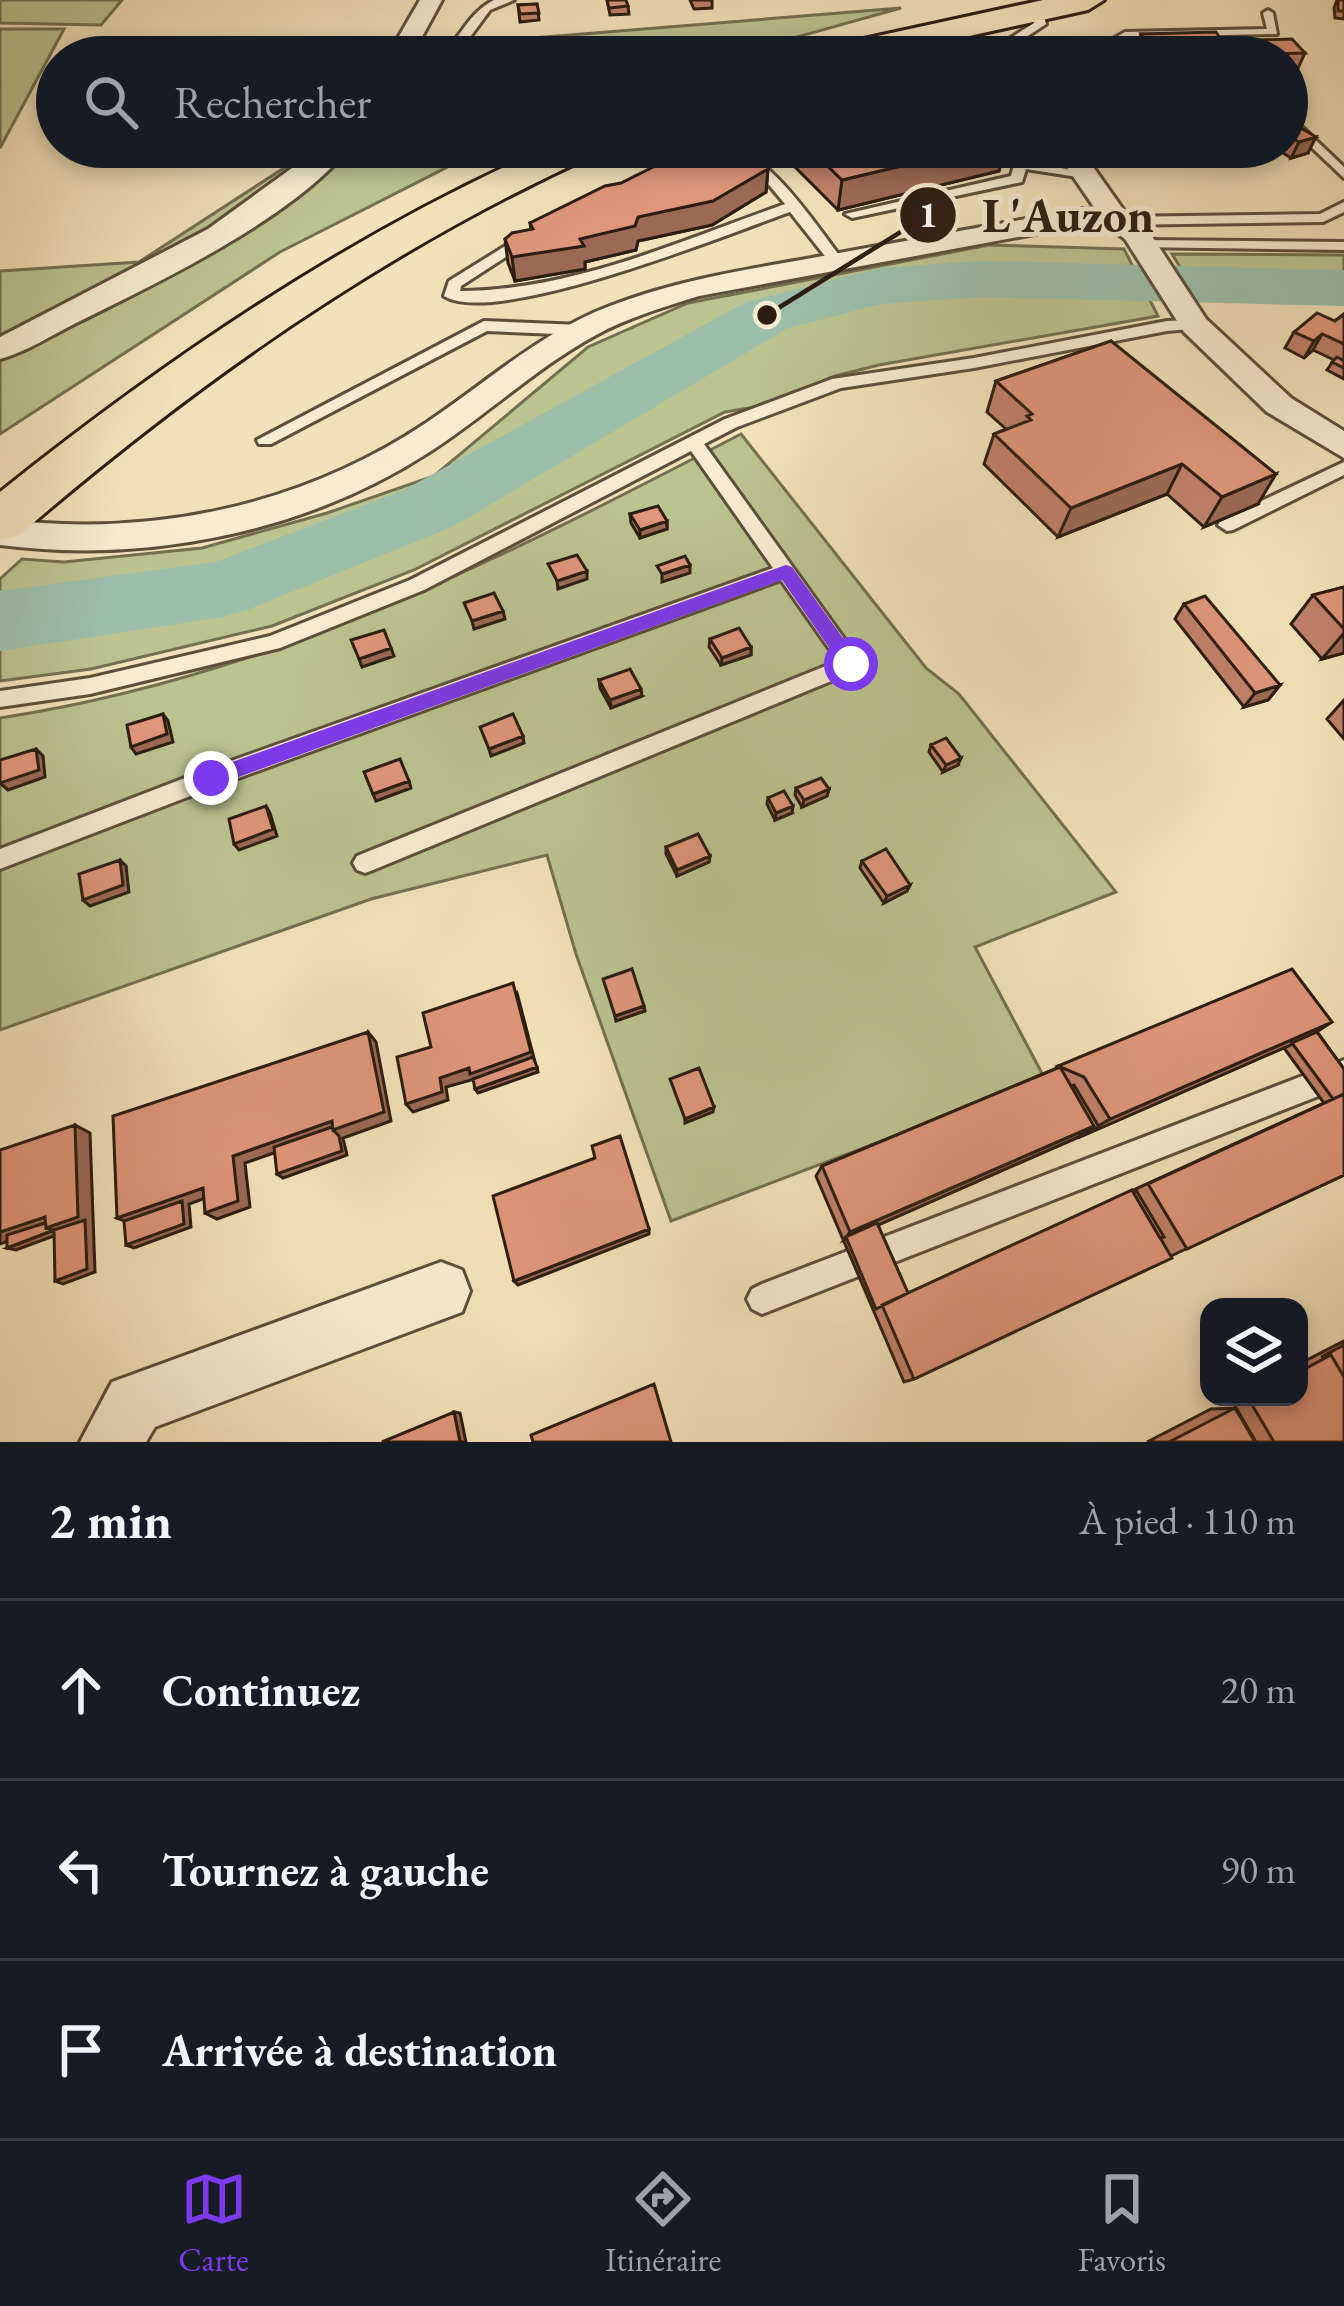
<!DOCTYPE html>
<html lang="fr">
<meta charset="utf-8">
<style>
:root{--surface:#171b24;--page:#242831;--text:#f1f3f6;--muted:#9ea1a6;--line:#363941;--accent:#7c3aed}
body{margin:0;font-family:"EB Garamond",serif;background:var(--page);color:var(--text)}
.controls{position:absolute;right:36px;bottom:36px;display:grid;overflow:hidden;border-radius:24px;box-shadow:0 6px 18px #0003}
.controls button{width:108px;height:108px;display:grid;place-items:center;padding:0;border:0;border-bottom:3px solid var(--line);background:var(--surface);color:var(--text);font:60px sans-serif}
.stop{position:absolute;width:36px;height:36px;margin:-27px;border:9px solid #7c3aed;border-radius:50%;background:#fff}
.stop.end{background:#7c3aed;border-color:#fff;box-shadow:0 3px 12px #0008}
.list{margin:0;padding:0;list-style:none}
h2{display:flex;justify-content:space-between;align-items:center;height:156px;margin:0;padding:0 48px;font-size:51px}
h2 small{font-size:39px;font-weight:400;color:var(--muted)}
.list li{display:grid;grid-template-columns:78px 1fr auto;gap:36px;align-items:center;box-sizing:border-box;height:180px;padding:0 48px;border-top:3px solid var(--line)}
.list b{display:block;font-size:45px;white-space:nowrap}
.list em{font-size:39px;font-style:normal;color:var(--muted)}
.icon{flex:none;width:66px;height:66px;fill:none;stroke:currentColor;stroke-width:2;stroke-linecap:round;stroke-linejoin:round}
.map{position:relative;flex:none;width:1344px;height:1442px;overflow:hidden}
.search{position:absolute;background:var(--surface);box-shadow:0 6px 18px #0003;left:36px;right:36px;top:36px;height:132px;display:flex;align-items:center;gap:30px;box-sizing:border-box;padding:0 42px;border-radius:66px;color:var(--muted);font-size:45px}
.sheet{height:696px;background:var(--surface)}
nav{display:flex;justify-content:space-around;align-items:center;box-sizing:border-box;height:168px;border-top:3px solid var(--line);background:var(--surface);font-size:33px;color:var(--muted)}
nav a{display:grid;justify-items:center;gap:6px}
nav .on{color:var(--accent)}
.map>svg:first-child{display:block}
</style>
<div class="map">
<svg width="1344" height="1442" viewBox="0 0 1344 1442">
<rect width="100%" height="100%" fill="#f3e2b9"/>
<filter id="stains"><feTurbulence type="fractalNoise" baseFrequency=".00167" numOctaves="4"/><feColorMatrix values="0 0 0 0 .2 0 0 0 0 .09 0 0 0 0 .02 0 0 0 .5 -.17"/></filter>
<radialGradient id="worn" r=".72"><stop offset=".6" stop-color="#630" stop-opacity="0"/><stop offset="1" stop-color="#630" stop-opacity=".3"/></radialGradient>
<!-- green -->
<path fill="#bbc38f" stroke="#737050" stroke-width="3" d="M0,0H122L101,25L0,23Z
M901,8L725,57H473L484,42Z
M0,29H64L0,148Z
M308,147H325L215,227L0,338V271L139,262L307,153Z
M439,147L469,156L280,252L0,434V361C112,309 267,234 354,148Z
M989,245L1124,249L1158,316L879,365L835,376L767,405L725,412L414,570L272,626L91,669L0,681V579L22,559L64,562L202,548L327,513L434,476L588,347L688,303Z
M1172,254L1344,255V284L1188,280Z
M741,434L926,668L959,694L1116,892L975,947L1045,1079L671,1221L576,954L547,855L371,899L0,1030V718C274,676 498,560 741,434Z"/>
<g fill="none" stroke-linecap="round" stroke-linejoin="round">
<!-- river -->
<path fill="#9dbfaa" fill-rule="evenodd" d="M982,261L1344,270V306L982,297L881,304L788,328L454,526L250,609L223,617L0,651V591L215,562L404,490L746,302L880,268Z"/>
<defs>
<path id="service" d="M494,0H514L490,10L459,52L453,57H440C460,39 469,12 494,0Z
M1033,6L1042,8L1046,24L1011,47L1014,57H1002L1001,44L1034,23Z
M1268,10L1273,13L1277,34L1131,37L1123,42L1124,57H1112L1111,40L1125,32L1267,29L1263,13Z
M1287,113L1344,167V178L1287,124Z
M462,147H477L471,151Z
M724,147C766,147 817,227 842,259V265H832L790,212C728,234 496,328 444,296L449,281L523,235L535,238L461,286L460,291C574,290 678,242 785,204L770,186Z
M990,147H1005L1025,161L1091,174L1084,178L1026,169L1022,182L852,218L845,214L1011,176L1014,165Z
M1344,202V212L1323,222L1117,225L1110,221L1117,217L1320,214Z
M1143,240L1344,242V250L1138,247L1136,244Z
M1195,320L1200,322V328L1167,331L974,368L841,388L737,427L704,444L858,658L861,664L858,670L373,870L365,873L357,870L353,863L357,856L838,661L781,580L219,785L0,869V849L203,771L773,568L691,451L424,590L280,648L90,694L0,707V691L90,678L270,636L410,580L725,419L832,379L974,358L1167,321Z
M484,321L581,325L589,330L581,335L487,331L271,444H259L257,440Z
M1344,462V475L1233,530L1227,531L1218,525L1221,520Z
M1344,1060V1086L762,1314L752,1309L747,1299L752,1289L762,1284Z"/>
<path id="minor" d="M420,0H442L411,57H387Z
M321,147H350C292,219 159,282 76,323C52,335 26,352 0,359V337L208,229Z
M1053,147H1079L1127,215L1146,227L1206,319L1291,398L1344,431V458L1267,412L1184,332L1125,239L1110,228L1083,225L699,296C664,307 629,317 596,335C537,367 488,414 431,451C305,533 147,564 0,545V519C149,538 300,507 426,423C487,382 541,332 610,306C679,279 751,269 823,256C910,240 996,224 1083,209L1096,210Z
M441,1262L462,1270L470,1291L462,1312L155,1427L146,1442H80L112,1382Z"/>
<path id="primary" d="M1043,0H1104L1088,10L874,57H810L815,50L827,47Z
M548,147H599L594,155C381,252 196,383 19,535L0,540V492C170,356 349,235 548,147Z"/>
</defs>
<!-- service casing -->
<use href="#service" stroke="#5d4e3b" stroke-width="6"/>
<!-- minor casing -->
<use href="#minor" stroke="#5d4e3b" stroke-width="6"/>
<!-- primary casing -->
<use href="#primary" stroke="#2b1d11" stroke-width="6"/>
<!-- service -->
<use href="#service" fill="#f7ecd2" fill-rule="evenodd"/>
<!-- minor -->
<use href="#minor" fill="#f7ecd2" fill-rule="evenodd"/>
<!-- primary -->
<use href="#primary" fill="#f3e2b9" fill-rule="evenodd"/>
</g>
<!-- wall -->
<path fill="#c08169" stroke="#2b1d11" stroke-width="3" fill-rule="evenodd" d="M607,0L628,6L629,14L610,15Z
M690,0H712V8L694,9Z
M1337,0H1344V19L1335,18L1334,8Z
M537,4L539,20L520,22L518,5Z
M1141,34L1222,41L1305,53L1298,68H1287V57H1141L1136,49Z
M1287,105L1308,153L1291,158L1274,147H1287Z
M775,147H1006L999,171L838,210Z
M768,169L766,192L712,225L638,241L636,250L585,262V269L515,281L508,263L505,239L531,230L530,223Z
M1344,314V379L1327,370L1334,360L1313,350L1304,358L1285,348L1294,332L1335,321Z
M1111,341L1258,504L1204,527L1167,494L1058,537L984,464L994,434L1006,429L987,412L996,381Z
M630,514L667,521V529L640,538L631,523Z
M1344,587V653L1322,659L1291,624L1313,595Z
M1184,604L1280,685L1268,700L1244,707L1175,619Z
M710,639L751,647V655L721,665L709,647Z
M599,680L642,696L611,708L600,688Z
M1344,700V739L1327,719Z
M931,745L958,765L943,772L929,752Z
M796,788L829,789L827,796L802,807L795,795Z
M768,798L792,813L775,820L767,804Z
M666,847L710,856L709,862L677,876L666,854Z
M862,861L910,885L907,891L884,903L860,868Z
M1317,1032L1344,1069V1175L1171,1256L914,1379L904,1382L816,1176L822,1166L1055,1069L1058,1066ZM1287,1046L1284,1048L1324,1103L908,1293L878,1225Z
M1344,1341V1442H1256L1231,1399L1235,1397H1299V1364Z
M1235,1408L1255,1442H1147L1211,1409Z"/>
<!-- shaded-wall -->
<path fill="#9c6955" stroke="#2b1d11" stroke-width="3" d="M1316,137L1308,153L1291,158L1299,142Z
M977,147H1006L999,171L838,210L842,180Z
M768,169L766,192L712,225L638,241L636,250L585,262V269L515,281L512,257L580,239Z
M1322,334L1313,350L1304,358L1314,341Z
M1182,464L1167,494L1058,537L1071,508Z
M1276,474L1258,504L1204,527L1222,497Z
M667,521V529L640,538V530Z
M690,565V573L662,582V574Z
M587,571V579L558,589L557,581Z
M503,611L505,619L474,629L472,621Z
M1344,633V653L1322,659Z
M751,647V655L721,665L722,658Z
M391,648L394,656L362,667L359,659Z
M1280,685L1268,700L1244,707L1255,693Z
M641,689L642,696L611,708L610,700Z
M163,714L168,721L173,742L136,754L131,747Z
M523,736L524,743L491,756L489,749Z
M36,749L43,756L45,777L8,790L0,783Z
M961,758L958,765L943,772L946,765Z
M409,781L411,788L376,801L373,794Z
M829,789L827,796L802,807L804,800Z
M266,806L270,813L277,836L239,850L234,844Z
M793,806L792,813L775,820L776,813Z
M710,856L709,862L677,876V870Z
M120,860L126,866L129,892L90,906L83,900Z
M910,885L907,891L884,903L887,896Z
M517,993L535,1062L446,1087L448,1100L413,1112L406,1104L440,1078Z
M644,1006L645,1011L616,1021L615,1016Z
M1332,1022L1309,1037L1078,1138L1110,1119Z
M368,1032L376,1042L391,1121L343,1138L347,1155L283,1178L277,1174L334,1132L245,1163L250,1207L217,1219L205,1213L233,1156L332,1121Z
M537,1067L538,1072L478,1093L475,1089Z
M714,1107L713,1112L685,1123V1119Z
M75,1125L90,1133L95,1272L63,1284L55,1281L62,1233L47,1228L0,1244V1232L45,1217Z
M1094,1126L1078,1137L844,1240L850,1232Z
M203,1188L216,1194L189,1204L191,1227L134,1248L126,1245L132,1224L117,1218Z
M649,1229V1234L518,1285L514,1281Z
M54,1230L62,1233L16,1250L7,1248Z
M454,1412L460,1413L466,1442H460Z"/>
<!-- building -->
<path fill="#df967a" stroke="#2b1d11" stroke-width="3" d="M607,0H626L628,6L609,8Z
M1338,0H1344V11H1338Z
M537,4L539,13L520,14L518,5Z
M1216,32L1222,41L1292,39L1305,53L1234,55L1238,57H1157L1141,34Z
M1287,105L1298,114L1296,125L1316,137L1299,142L1287,135Z
M693,147H741L764,158L768,169L713,201L638,217L635,226L580,239L584,246L512,257L505,239L512,233L533,229L530,223L605,186L621,183Z
M808,147H982L842,180Z
M1317,313L1335,321L1344,314V344L1322,334L1314,341L1294,332Z
M1111,341L1276,474L1222,497L1182,464L1071,508L994,434L1031,420L1027,416L1032,414L996,381Z
M1337,357L1344,361V368L1332,362Z
M658,506L667,521L640,530L630,514Z
M577,555L587,571L557,581L548,564Z
M685,556L690,565L662,574L657,566Z
M1344,587V629L1313,595Z
M494,593L503,611L472,621L464,603Z
M1205,596L1280,685L1255,693L1184,604Z
M739,628L751,647L722,658L710,639Z
M384,630L391,648L359,659L351,640Z
M630,669L641,689L610,700L599,680Z
M163,714L167,734L131,747L127,725Z
M513,714L523,736L489,749L480,727Z
M946,738L961,758L946,765L931,745Z
M36,749L39,770L0,783V760Z
M400,759L409,781L373,794L364,772Z
M821,778L829,789L804,800L796,788Z
M784,791L793,806L776,813L768,798Z
M266,806L273,829L234,844L229,819Z
M698,834L710,856L677,870L666,847Z
M886,849L910,885L887,896L862,861Z
M120,860L123,885L83,900L79,874Z
M632,969L644,1006L615,1016L603,979Z
M1292,969L1332,1022L1110,1119L1084,1077L1058,1066Z
M513,983L531,1052L470,1074L469,1068L440,1078L442,1092L406,1104L397,1057L431,1047L423,1013Z
M368,1032L384,1112L333,1130L332,1121L233,1156L238,1201L205,1213L203,1188L117,1218L113,1116Z
M1317,1032L1344,1069V1094L1333,1099L1292,1043Z
M533,1057L537,1067L475,1089L473,1079Z
M1060,1067L1094,1126L850,1232L822,1166Z
M699,1068L714,1107L685,1119L670,1079Z
M1074,1085L1099,1127L1084,1133L1094,1126L1071,1086Z
M1344,1094V1175L1187,1249L1148,1184Z
M75,1125L78,1217L46,1228L45,1217L0,1232V1150Z
M332,1127L333,1130L339,1136L342,1151L277,1174L274,1147Z
M620,1136L649,1229L514,1281L493,1196L595,1158L592,1146Z
M1132,1190L1172,1258L914,1379L882,1305Z
M1136,1190L1164,1237L1160,1238L1133,1192Z
M182,1201L184,1224L126,1245L124,1221Z
M85,1220L87,1269L55,1281L54,1230L7,1248V1235L45,1223L46,1228L54,1230Z
M877,1223L908,1293L876,1309L846,1237Z
M1344,1345V1377L1331,1355L1321,1357Z
M1331,1355L1344,1377V1442H1274L1248,1398L1299,1397V1372Z
M654,1384L671,1442H533L531,1435Z
M1235,1408L1255,1442H1169Z
M454,1412L460,1442H382Z"/>
<!-- route -->
<path fill="#7c3aed" d="M786,565L792,567L858,659V669H844L782,580L211,787L201,778L204,772Z"/>
<!-- callouts -->
<path fill="none" stroke="#2b1d11" stroke-width="4.5" d="M767 315L928 215"/>
<g fill="#2b1d11" stroke="#f7ecd2" stroke-width="4.5">
<circle cx="767" cy="315" r="12"/>
<circle cx="928" cy="215" r="30"/>
</g>
<g font-size="36" text-anchor="middle" font-weight="bold" fill="#fff">
<text x="928" y="227">1</text>
</g>
<g font-size="48" text-anchor="middle" font-weight="bold" fill="#2b1d11" stroke="#f7ecd2" stroke-width="10" stroke-linejoin="round" paint-order="stroke">
<text x="1068" y="232">L'Auzon</text>
</g>
<rect width="100%" height="100%" filter="url(#stains)"/>
<rect width="100%" height="100%" fill="url(#worn)"/>
</svg>
<div class="controls">
<button><svg class="icon" aria-label="layers" viewBox="0 0 24 24"><path d="M12 4l9 5-9 5-9-5zM3 14l9 5 9-5"/></svg></button>
</div>
<div class="stop" style="left:851px;top:664px"></div>
<div class="stop end" style="left:211px;top:778px"></div>
<div class="search"><svg class="icon" aria-label="search" viewBox="0 0 24 24"><circle cx="10" cy="10" r="6"/><path d="M15 15l6 6"/></svg>Rechercher</div>
</div>
<section class="sheet">
<h2>2 min<small>À pied · 110 m</small></h2>
<ul class="list">
<li><svg class="icon" aria-label="ahead" viewBox="0 0 24 24"><path d="M12 20V5M6 11l6-6 6 6"/></svg><div><b>Continuez</b></div><em>20 m</em></li>
<li><svg class="icon" aria-label="left" viewBox="0 0 24 24"><path d="M17 20v-9H6M10 6l-5 5 5 5"/></svg><div><b>Tournez à gauche</b></div><em>90 m</em></li>
<li><svg class="icon" aria-label="arrive" viewBox="0 0 24 24"><path d="M6 21V4h12l-3 4 3 4H6"/></svg><div><b>Arrivée à destination</b></div></li>
</ul>
</section>
<nav>
<a class="on"><svg class="icon" aria-label="map" viewBox="0 0 24 24"><path d="M3 6l6-2 6 2 6-2v14l-6 2-6-2-6 2zM9 4v14M15 6v14"/></svg>Carte</a>
<a><svg class="icon" aria-label="directions" viewBox="0 0 24 24"><path d="M12 3l9 9-9 9-9-9zM9 14v-3h6M13 9l2 2-2 2"/></svg>Itinéraire</a>
<a><svg class="icon" aria-label="saved" viewBox="0 0 24 24"><path d="M7 4h10v16l-5-4-5 4z"/></svg>Favoris</a>
</nav>
